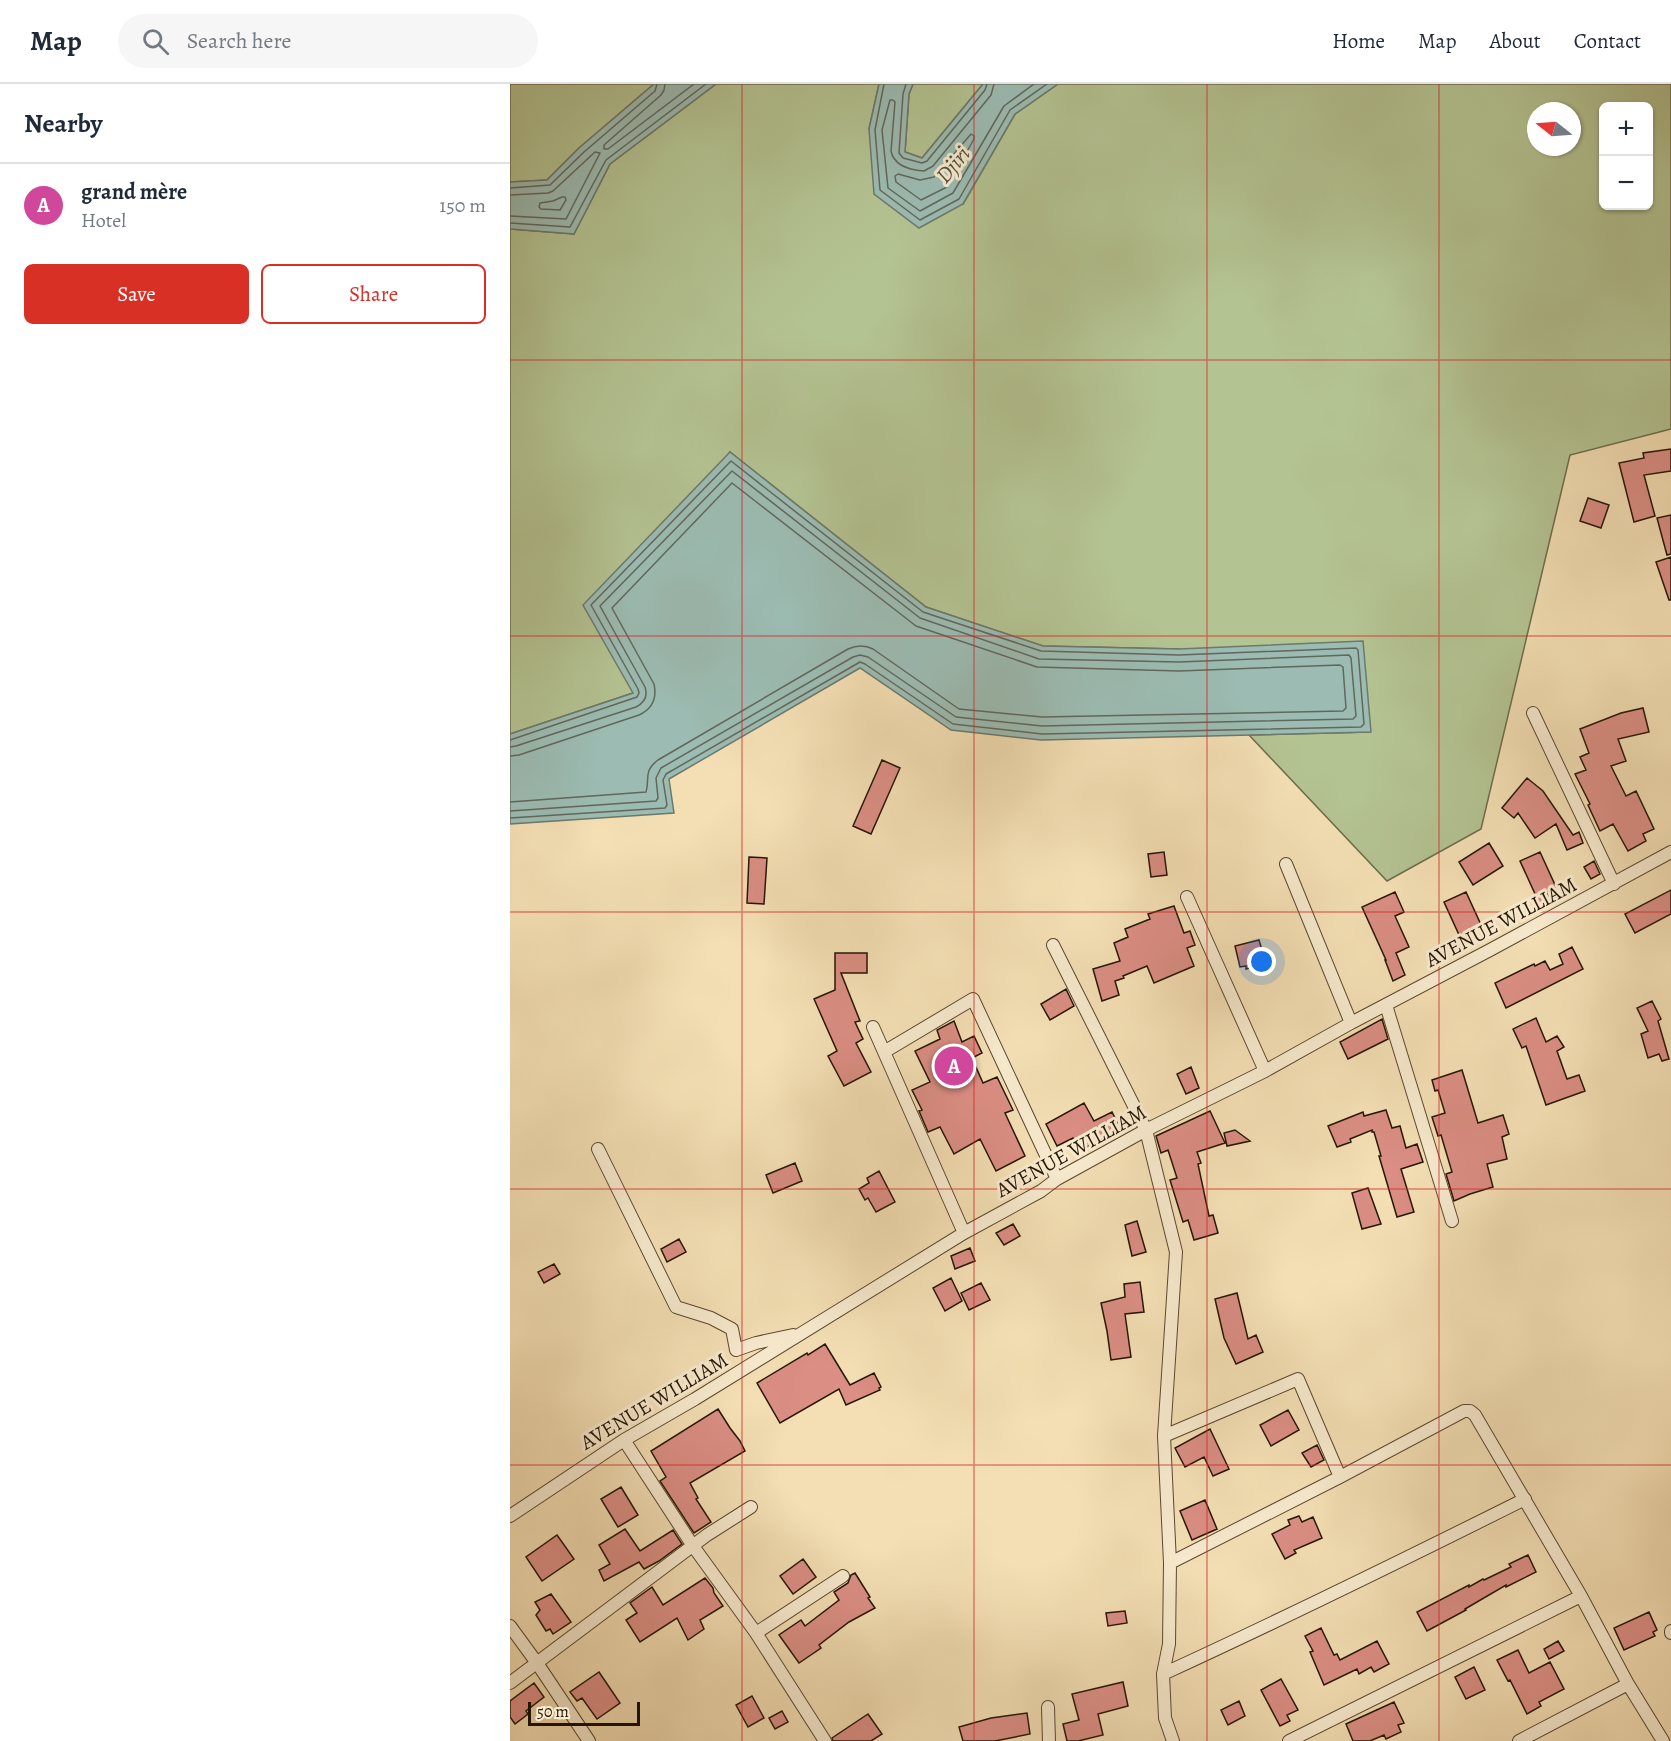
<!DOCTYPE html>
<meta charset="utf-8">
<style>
:root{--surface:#fff;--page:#f6f6f7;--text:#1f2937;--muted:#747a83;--line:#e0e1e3;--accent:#d93025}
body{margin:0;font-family:Alegreya,serif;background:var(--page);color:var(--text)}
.controls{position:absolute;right:18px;top:18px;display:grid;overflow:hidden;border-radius:9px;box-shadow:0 2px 4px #0004}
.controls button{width:54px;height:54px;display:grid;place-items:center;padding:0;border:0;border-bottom:2px solid var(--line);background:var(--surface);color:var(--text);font:30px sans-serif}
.compass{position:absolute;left:1017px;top:18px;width:54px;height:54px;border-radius:50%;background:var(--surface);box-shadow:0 2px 4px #0004;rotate:287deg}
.scale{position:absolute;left:18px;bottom:15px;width:112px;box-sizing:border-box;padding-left:6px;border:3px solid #251504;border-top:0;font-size:16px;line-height:21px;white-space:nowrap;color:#251504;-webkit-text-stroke:4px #f8eace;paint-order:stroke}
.you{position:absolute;left:752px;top:878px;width:21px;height:21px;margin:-15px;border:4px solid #fff;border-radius:50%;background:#1a73e8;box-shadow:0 0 0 9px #1a73e833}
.badge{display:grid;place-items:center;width:39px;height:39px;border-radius:50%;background:var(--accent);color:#fff;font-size:20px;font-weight:700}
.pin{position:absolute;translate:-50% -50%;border:3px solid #fff;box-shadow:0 2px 6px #0006}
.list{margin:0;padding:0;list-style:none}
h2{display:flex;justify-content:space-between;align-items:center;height:78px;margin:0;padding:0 24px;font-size:26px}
h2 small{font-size:20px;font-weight:400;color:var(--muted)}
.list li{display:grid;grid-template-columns:39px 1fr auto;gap:18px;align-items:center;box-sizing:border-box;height:84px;padding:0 24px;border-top:2px solid var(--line)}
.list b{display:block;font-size:22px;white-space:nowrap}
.list p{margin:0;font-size:20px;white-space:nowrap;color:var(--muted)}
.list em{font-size:20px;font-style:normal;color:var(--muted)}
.actions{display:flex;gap:12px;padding:18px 24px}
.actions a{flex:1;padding:14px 0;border:2px solid var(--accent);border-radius:9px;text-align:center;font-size:21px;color:var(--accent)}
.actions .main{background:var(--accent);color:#fff}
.icon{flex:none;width:33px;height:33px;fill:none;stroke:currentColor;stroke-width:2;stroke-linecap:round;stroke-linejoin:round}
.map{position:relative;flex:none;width:1161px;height:1657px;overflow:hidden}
header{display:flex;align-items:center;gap:36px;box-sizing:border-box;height:84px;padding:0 30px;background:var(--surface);border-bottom:2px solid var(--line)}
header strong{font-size:28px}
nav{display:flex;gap:33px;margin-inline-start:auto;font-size:21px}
.search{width:420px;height:54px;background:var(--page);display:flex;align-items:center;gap:15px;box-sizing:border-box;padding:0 21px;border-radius:33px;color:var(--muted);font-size:22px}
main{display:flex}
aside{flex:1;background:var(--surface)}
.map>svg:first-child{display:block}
</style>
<header>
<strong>Map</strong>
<div class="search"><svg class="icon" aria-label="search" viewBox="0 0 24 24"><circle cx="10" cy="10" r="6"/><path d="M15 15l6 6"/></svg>Search here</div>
<nav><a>Home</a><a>Map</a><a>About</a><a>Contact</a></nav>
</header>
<main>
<aside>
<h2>Nearby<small></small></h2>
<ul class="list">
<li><span class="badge" style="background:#d1479c">A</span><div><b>grand mère</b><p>Hotel</p></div><em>150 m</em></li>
</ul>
<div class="actions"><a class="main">Save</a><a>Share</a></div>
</aside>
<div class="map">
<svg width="1161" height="1657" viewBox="0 0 1161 1657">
<rect width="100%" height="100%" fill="#f4dfb4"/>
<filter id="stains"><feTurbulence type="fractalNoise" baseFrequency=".00333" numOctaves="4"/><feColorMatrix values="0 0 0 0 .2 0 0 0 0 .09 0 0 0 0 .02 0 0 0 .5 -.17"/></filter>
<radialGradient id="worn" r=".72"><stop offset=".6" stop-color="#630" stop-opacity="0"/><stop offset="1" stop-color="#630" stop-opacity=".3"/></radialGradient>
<!-- green -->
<path fill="#b4c392" stroke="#6c6c4b" stroke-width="1.5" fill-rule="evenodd" d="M0,0H144L69,64L37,96L0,98Z
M206,0H369L359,45L453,120L505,30L548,0H1161V345L1060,371L971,745L877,797L739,651L860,648L669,565L533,562L416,523L220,368L123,609L0,650V145L64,150L100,80ZM1094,22H1138V122H1094ZM1026,27H1062V63H1026Z
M403,0H473L412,74L395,68L399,10Z"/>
<!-- water -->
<path fill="#9cbcb3" stroke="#6c796d" stroke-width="1.5" d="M144,0H206L100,80L64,150L0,145V98L37,96L69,64Z
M369,0H403L399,10L395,68L412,74L473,0H548L505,30L453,120L409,144L364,110L359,45Z
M220,368L416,523L533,562L669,565L853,557L861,648L531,656L441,646L350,584L159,695L164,729L0,740V650L123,609L73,521Z"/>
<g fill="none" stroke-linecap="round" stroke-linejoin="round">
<!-- shore -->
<path stroke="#60685c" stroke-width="1.5" d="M155,0L154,6L151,11L94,61V65H98L184,0
M374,0L365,46L370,106L410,136L449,115L500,26L537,0
M396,0L393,10L389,69L393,74L412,79L417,77L475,6L477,0
M484,0L481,11L423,82L414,87C400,86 384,82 381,67L385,18L383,16H380L372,46L378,104L410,127L443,109L494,22L524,0
M461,50L464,52V55L437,103L411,116L386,98L385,92L388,90L410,96L424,93Z
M0,104L40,101L74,68L145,7L147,0
M0,111L38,109L43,107L85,68L90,69L56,135L0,132
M52,113H55L56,116L50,126L31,125L29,123L30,119L43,117Z
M0,139L60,143L96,76L196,0
M0,656L127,613L129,609L128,605L81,521L221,377L413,528L531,567L669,571L846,564L848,566L854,640L851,643L532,650L443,640L355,580L350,578L156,690L153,696L157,721L155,724L0,734
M0,663L6,662L126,623C134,619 138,612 135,603L90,522L222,387L410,534L529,575L669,578L839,571L841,574L846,632L843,635L532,642L446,633L358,573L350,571L343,573L151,684L146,694L148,714L146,717L0,727
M0,672L9,671L129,631C142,625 147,614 144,600L102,524L222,399L406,542L527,583L669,587L830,581L833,583L836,624L833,627L532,633L449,625L363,565C355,561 347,561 338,565L148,676C133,687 140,695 136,708L0,718"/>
</g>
<!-- building -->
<path fill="#db8e84" stroke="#251504" stroke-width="1.5" d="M1161,365V387L1134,391L1145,432L1124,438L1109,379L1134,374L1133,369Z
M1078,414L1099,421L1091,444L1070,437Z
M1161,431V470L1157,471L1147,434Z
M1161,473V516H1159L1146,478Z
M1133,624L1139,648L1108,655L1116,677L1101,682L1116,712L1126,707L1144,745L1133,750L1136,757L1118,767L1103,740L1090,747L1078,721L1080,720L1065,690L1076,686L1070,673L1079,669L1070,645L1111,629Z
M372,676L390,684L361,750L343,742Z
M1017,694L1033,707L1063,751L1069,748L1073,759L1057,766L1046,740L1025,754L1008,729L1004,734L992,724Z
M979,759L993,782L963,801L949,778Z
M654,768L657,791L641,793L638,770Z
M1030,768L1046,803L1037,808L1041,818L1031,823L1010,777Z
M239,773L257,774L254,820L237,819Z
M1084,777L1090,790L1081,795L1074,783Z
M1161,806V830L1125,849L1115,830Z
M885,808L894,828L885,832L899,863L886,869L895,891L883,897L875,876H876L852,823Z
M956,808L972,843L950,853L934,818Z
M664,822L674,849L680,847L685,861L677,864L684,882L644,899L637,882L613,892L614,894L605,897L609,911L592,917L583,885L610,877L604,859L618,853L615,845L640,835L638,830Z
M749,856L756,880L736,885V882L730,883L725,862Z
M1062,863L1073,885L996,924L985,899L1024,880L1025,882L1035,877L1040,886L1053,880L1049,870Z
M325,869H357V889H331L350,937L345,938L353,955L346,959L361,988L334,1002L318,972L327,967L304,915L325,906Z
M556,905L564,922L540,936L531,920Z
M1142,917L1151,935L1148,937L1159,975L1152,977L1149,970L1138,974L1131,950L1138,947L1127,924Z
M1026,934L1036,958L1047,952L1054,963L1047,967L1057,995L1069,991L1075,1007L1036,1021L1016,962L1012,964L1003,945Z
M872,935L878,955L838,975L830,958Z
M444,937L452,958L464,952L472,969L462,974L473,999L487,993L503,1026L495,1029L515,1072L486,1087L470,1055L444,1070L430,1043L418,1048L409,1027L412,1026L402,1006L420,998L405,967L430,955L427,946Z
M681,983L689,1004L676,1010L667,990Z
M952,986L968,1039L993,1031L999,1050L992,1053L997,1075L977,1080L983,1103L960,1110L944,1117L936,1090L942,1088L931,1051L928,1052L922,1033L935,1029L928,1006L925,1007L922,996Z
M574,1019L584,1037L602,1028L610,1044L570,1067L563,1054L547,1062L536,1040Z
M876,1026L882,1044L890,1042L896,1064L907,1060L913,1078L891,1085L904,1128L887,1133L869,1072H871L864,1048H862V1046L840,1055L841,1058L827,1063L818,1042L853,1028L854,1032Z
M700,1027L715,1059L687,1068L691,1079L688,1080L699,1132L703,1131L708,1149L684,1156L678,1136L673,1138L660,1096L667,1094L658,1066L651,1069L646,1052Z
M725,1046L740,1057L717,1062L714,1049Z
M285,1079L292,1097L263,1109L256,1091Z
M369,1087L385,1118L366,1128L358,1114L355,1116L349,1105L359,1099L357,1094Z
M858,1104L871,1140L852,1145L842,1109Z
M627,1137L636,1168L622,1172L615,1141Z
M503,1140L510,1152L494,1161L486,1149Z
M169,1155L176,1168L157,1178L151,1165Z
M460,1164L465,1177L445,1185L441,1172Z
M44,1180L50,1190L34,1199L28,1188Z
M441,1194L452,1217L435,1227L423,1204Z
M630,1198L634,1228L615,1230L621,1273L601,1276L597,1247L591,1219L615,1213L614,1200Z
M471,1199L480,1216L459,1226L451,1209Z
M727,1209L738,1255L746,1251L753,1268L726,1280L714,1254L705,1215Z
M315,1260L340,1301L364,1289L371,1303L369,1304L370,1306L336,1321L329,1305L270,1339L247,1299L297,1269L298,1271Z
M208,1325L220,1344L230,1357L235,1367L180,1399L188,1414L186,1415L201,1438L184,1449L150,1397L156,1393L141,1367Z
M778,1326L789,1346L761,1362L750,1341Z
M700,1345L719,1385L703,1392L694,1373L675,1383L665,1364Z
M807,1361L814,1376L801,1383L792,1369Z
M111,1403L128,1431L108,1443L91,1415Z
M695,1416L707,1445L682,1456L670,1427Z
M789,1432L792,1438L803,1433L812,1454L784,1466L786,1469L775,1475L762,1450L780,1441L778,1436Z
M115,1445L130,1467L163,1446L172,1460L149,1477L134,1485L129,1478L94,1497L89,1486L100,1480L89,1461Z
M47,1451L64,1475L32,1497L16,1473Z
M1018,1471L1026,1488L996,1503V1501L955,1525L956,1526L917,1547L907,1528L959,1501V1503L973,1495L974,1496L1001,1483L999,1480Z
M293,1475L306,1493L283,1510L270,1492Z
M345,1489L360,1513L358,1514L365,1524L339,1538L309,1561L311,1564L289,1579L269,1551L291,1536L295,1542L329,1516L324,1508L338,1499L341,1491Z
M195,1494L203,1504L204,1509L213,1522L190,1536L194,1545L178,1556L167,1534L130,1558L116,1536L127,1529L120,1519L142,1503L153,1521Z
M41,1510L61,1538L43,1550L40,1545L36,1547L26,1531L30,1526L25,1518Z
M615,1527L617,1539L598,1542L596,1529Z
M1139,1528L1147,1546L1143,1548L1145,1552L1114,1566L1104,1544Z
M811,1544L824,1571L827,1570L830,1576L867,1557L879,1580L864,1588L861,1583L849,1590L847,1585L814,1601L800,1568L803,1567L795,1552Z
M1048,1557L1054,1567L1039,1575L1034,1565Z
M1008,1566L1019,1589L1040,1578L1054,1605L1029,1618L1031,1622L1017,1630L1000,1596L998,1597L987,1576Z
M964,1583L975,1606L956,1615L945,1593Z
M89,1588L110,1619L87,1635L72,1614L67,1617L60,1608Z
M771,1595L788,1626L777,1631L780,1637L770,1642L751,1606Z
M613,1598L618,1622L588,1630L593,1651L568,1657H557L553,1640L569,1636L562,1610Z
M24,1599L34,1613L16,1627L18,1630L5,1640L0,1633V1617Z
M242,1612L254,1634L238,1643L226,1621Z
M729,1617L735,1632L718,1641L711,1626Z
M884,1618L894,1639L888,1641L891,1648L876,1655L874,1651L860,1657H843L836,1640Z
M272,1627L278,1638L265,1645L259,1634Z
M517,1629L520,1650L485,1657H453L449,1643L481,1634Z
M358,1630L372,1650L361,1657H323L322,1654Z"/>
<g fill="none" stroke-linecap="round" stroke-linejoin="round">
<defs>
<path id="street" d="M1023,629L1104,800
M776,780L841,939
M677,813L755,987
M543,861L636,1046L666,1168L654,1352L660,1479L659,1560L653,1590L655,1634L663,1657
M876,921L942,1137
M363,943L454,1149
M374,968L463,915L547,1095
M88,1065L166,1223L201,1234L222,1245L226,1266L246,1259L283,1251
M654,1352L788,1295L830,1393
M114,1356L183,1462L246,1549L315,1657
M0,1432L114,1356L185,1315L454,1149L531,1107L547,1095L636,1046L755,987L841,939L980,866L1161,768
M660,1479L830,1393L954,1327H960L965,1331L1071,1512L1118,1600L1153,1657
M0,1542L27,1579L79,1657
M1161,1547V1549
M246,1549L333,1492
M653,1590C775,1534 895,1475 1015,1415
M0,1599L197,1451L241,1423
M538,1623L539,1657
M779,1657L1071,1512
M1009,1657L1118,1600"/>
</defs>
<!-- street casing -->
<use href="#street" stroke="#594830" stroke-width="14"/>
<!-- street -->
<use href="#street" stroke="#f8eace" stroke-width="12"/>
</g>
<!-- grid -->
<path fill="none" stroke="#d62828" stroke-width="1.5" stroke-opacity="0.55" d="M232,0V1657M464,0V1657M697,0V1657M929,0V1657M0,276H1161M0,552H1161M0,828H1161M0,1105H1161M0,1381H1161"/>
<g text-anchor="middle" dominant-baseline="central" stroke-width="6" stroke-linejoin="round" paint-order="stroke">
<!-- street labels -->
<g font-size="21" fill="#251504" stroke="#f8eace">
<text transform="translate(991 838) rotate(-28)">AVENUE WILLIAM</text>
<text transform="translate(561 1067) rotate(-29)">AVENUE WILLIAM</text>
<text transform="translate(144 1317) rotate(-31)">AVENUE WILLIAM</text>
</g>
<!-- water labels -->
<g font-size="22" font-style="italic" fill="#4f4f41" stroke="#f8eace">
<text transform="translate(443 81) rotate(-50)">Djiri</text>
</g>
</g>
<rect width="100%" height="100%" filter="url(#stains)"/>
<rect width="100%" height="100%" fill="url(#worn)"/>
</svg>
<div class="controls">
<button>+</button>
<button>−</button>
</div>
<svg class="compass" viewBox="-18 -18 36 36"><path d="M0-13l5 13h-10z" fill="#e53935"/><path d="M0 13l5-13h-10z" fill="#747a83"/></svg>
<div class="scale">50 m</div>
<div class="you"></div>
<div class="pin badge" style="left:444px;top:982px;background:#d1479c">A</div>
</div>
</main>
